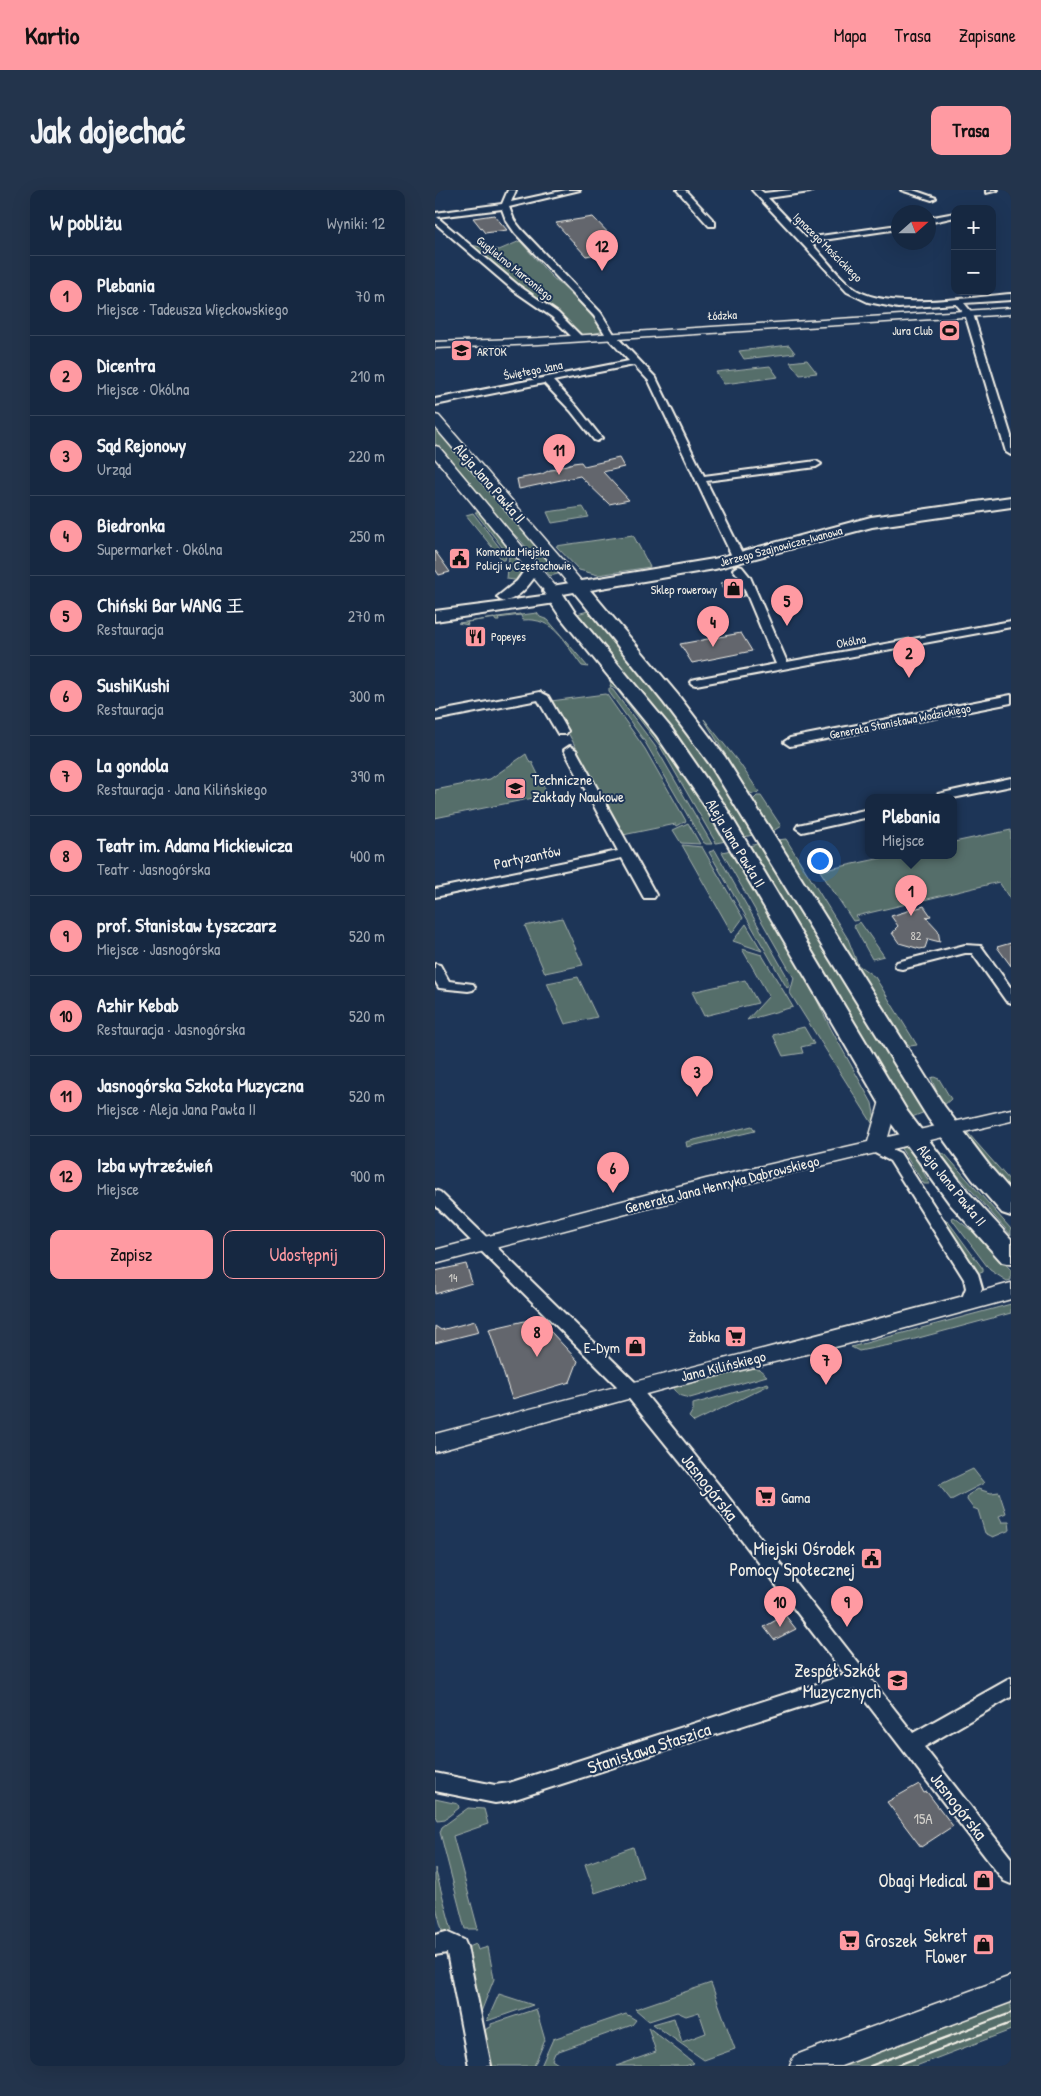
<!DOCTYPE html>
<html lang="pl">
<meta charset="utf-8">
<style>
:root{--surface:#162841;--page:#23344c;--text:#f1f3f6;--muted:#9ea6b1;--line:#35445a;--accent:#ff9aa2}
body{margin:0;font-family:"Patrick Hand","LXGW WenKai TC",sans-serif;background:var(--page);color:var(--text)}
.controls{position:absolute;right:15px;top:15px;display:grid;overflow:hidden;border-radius:10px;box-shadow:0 5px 20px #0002}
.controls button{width:45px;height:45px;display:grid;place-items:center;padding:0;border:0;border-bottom:1px solid var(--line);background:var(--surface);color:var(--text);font:25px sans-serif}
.compass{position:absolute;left:456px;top:15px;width:45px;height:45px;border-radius:50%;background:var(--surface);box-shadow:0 5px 20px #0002;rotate:69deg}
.you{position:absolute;left:384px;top:670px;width:18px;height:18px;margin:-12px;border:4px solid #fff;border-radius:50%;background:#1a73e8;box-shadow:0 0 0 8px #1a73e833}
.badge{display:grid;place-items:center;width:32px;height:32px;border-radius:50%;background:var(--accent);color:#111;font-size:16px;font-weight:700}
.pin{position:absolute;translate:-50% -41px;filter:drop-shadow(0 1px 2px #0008)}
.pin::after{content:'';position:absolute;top:26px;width:18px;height:15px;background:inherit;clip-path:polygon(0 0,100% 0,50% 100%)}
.popup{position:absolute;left:430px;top:604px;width:92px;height:65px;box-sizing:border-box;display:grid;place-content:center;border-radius:10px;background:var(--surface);filter:drop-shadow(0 1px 4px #0005);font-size:16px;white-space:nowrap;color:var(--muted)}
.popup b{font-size:19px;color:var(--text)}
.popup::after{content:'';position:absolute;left:50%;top:100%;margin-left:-10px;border:10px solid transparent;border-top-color:var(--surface)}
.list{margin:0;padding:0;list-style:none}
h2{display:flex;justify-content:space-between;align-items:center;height:65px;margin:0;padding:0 20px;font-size:21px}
h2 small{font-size:16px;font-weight:400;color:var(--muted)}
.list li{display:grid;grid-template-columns:32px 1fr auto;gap:15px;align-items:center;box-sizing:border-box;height:80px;padding:0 20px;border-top:1px solid var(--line)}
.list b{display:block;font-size:19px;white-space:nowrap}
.list p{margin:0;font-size:16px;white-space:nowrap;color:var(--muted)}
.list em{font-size:16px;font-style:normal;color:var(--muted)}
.actions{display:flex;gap:10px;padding:15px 20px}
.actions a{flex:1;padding:11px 0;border:1px solid var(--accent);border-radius:10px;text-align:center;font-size:18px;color:var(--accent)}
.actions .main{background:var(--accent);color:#111}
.map{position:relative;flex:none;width:576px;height:1876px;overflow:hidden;border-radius:10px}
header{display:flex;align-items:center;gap:30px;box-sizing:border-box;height:70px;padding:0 25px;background:var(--accent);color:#111}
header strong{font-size:24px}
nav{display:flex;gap:28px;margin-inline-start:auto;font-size:18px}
.intro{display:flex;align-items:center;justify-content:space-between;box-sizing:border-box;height:120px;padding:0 30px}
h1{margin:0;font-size:35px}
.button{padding:12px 22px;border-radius:10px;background:var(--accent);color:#111;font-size:18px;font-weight:700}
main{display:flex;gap:30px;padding:0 30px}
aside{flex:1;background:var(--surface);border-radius:10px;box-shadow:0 5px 20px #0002}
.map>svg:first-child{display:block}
</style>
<header>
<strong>Kartio</strong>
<nav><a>Mapa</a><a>Trasa</a><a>Zapisane</a></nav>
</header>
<div class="intro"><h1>Jak dojechać</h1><a class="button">Trasa</a></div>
<main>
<aside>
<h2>W pobliżu<small>Wyniki: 12</small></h2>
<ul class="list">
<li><span class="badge">1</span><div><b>Plebania</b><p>Miejsce · Tadeusza Więckowskiego</p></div><em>70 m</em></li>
<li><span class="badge">2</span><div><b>Dicentra</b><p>Miejsce · Okólna</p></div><em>210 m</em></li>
<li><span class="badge">3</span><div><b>Sąd Rejonowy</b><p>Urząd</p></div><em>220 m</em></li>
<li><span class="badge">4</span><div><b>Biedronka</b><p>Supermarket · Okólna</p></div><em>250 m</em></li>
<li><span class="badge">5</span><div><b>Chiński Bar WANG 王</b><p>Restauracja</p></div><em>270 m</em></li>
<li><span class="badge">6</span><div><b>SushiKushi</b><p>Restauracja</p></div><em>300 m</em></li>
<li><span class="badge">7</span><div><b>La gondola</b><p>Restauracja · Jana Kilińskiego</p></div><em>390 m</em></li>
<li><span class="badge">8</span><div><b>Teatr im. Adama Mickiewicza</b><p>Teatr · Jasnogórska</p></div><em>400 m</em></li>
<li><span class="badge">9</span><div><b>prof. Stanisław Łyszczarz</b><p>Miejsce · Jasnogórska</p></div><em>520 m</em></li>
<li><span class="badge">10</span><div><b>Azhir Kebab</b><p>Restauracja · Jasnogórska</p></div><em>520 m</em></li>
<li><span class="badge">11</span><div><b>Jasnogórska Szkoła Muzyczna</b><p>Miejsce · Aleja Jana Pawła II</p></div><em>520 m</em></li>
<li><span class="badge">12</span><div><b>Izba wytrzeźwień</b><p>Miejsce</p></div><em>900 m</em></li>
</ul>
<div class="actions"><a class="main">Zapisz</a><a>Udostępnij</a></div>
</aside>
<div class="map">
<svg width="576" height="1876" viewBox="0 0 576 1876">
<rect width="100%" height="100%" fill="#1d3557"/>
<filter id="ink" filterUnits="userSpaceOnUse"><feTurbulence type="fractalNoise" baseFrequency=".02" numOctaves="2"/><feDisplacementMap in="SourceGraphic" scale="10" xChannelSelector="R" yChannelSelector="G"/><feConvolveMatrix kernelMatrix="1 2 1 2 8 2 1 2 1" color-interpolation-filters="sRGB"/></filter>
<g filter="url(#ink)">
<!-- green -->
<path fill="#556e6b" stroke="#a4b0aa" d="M85,51L115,85L150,117L166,138V142L144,146L83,97L35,55L64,60Z
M354,155L360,163L309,169L304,161Z
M372,170L382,183L365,185L355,172Z
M335,176L343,187L289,194L281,182Z
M0,234L127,383L115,386L86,351L54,319L0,253Z
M148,317L154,327L117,333L112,322Z
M40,322H47L87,379L88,385L86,391L72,389L74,366Z
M38,323L71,366L70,370H65V367L31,325Z
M198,345L215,377L163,385L144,380L121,356Z
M153,421L231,514L297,605L322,644L309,647C260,567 203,494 142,424Z
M102,423L105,427L113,430L153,477L147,476C129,453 120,427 88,430L85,424L63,427L64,431H61L59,428L32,432L33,435L23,433Z
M173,489L178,490C221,540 258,594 291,651L281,653L225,556L182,500L175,496L176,493Z
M174,498L178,500L220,556L277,654H271L268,652L210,552L174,502Z
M170,504L172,505L210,559L251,631L242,636L241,634L188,645L116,511Z
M269,529L305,574L324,602L318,604L313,602Z
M91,564L95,573L97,572L113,605L0,628V600L55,589Z
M322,606H326L346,636L338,641L318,610Z
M253,633L265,654L246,653L238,640Z
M576,640V711L564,692L421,726L424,730L418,731L385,681L461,665H518L519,652Z
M351,649L413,749L423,775L440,787L482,855L475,856L461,842L343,650Z
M326,653L490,922L477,927L395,793L314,656Z
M247,655L267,657L308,728L297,743Z
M280,660L353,788L355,796L352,798L274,662Z
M296,660L374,794L396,839L437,913L441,934L437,933L355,803L359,788L287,662Z
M127,728L148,775L110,783L90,736Z
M425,732L449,766L437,769L419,736Z
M311,734L327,761L298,751Z
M307,759L327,765L358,817L312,830L334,806Z
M143,787L162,827L130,834L112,793Z
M310,790L323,813L269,826L257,802Z
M369,837L379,854L366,857L368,863L348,866L338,845Z
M499,887L504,889L516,909L508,916L496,888Z
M317,936L320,941L252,957L251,952Z
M533,943L576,992V1003L527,945Z
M470,956L480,967L495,994H489L465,957Z
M506,963L510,964L576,1039V1045L512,973Z
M519,1027L547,1049L576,1080V1090L572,1091L555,1080L518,1031L517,1028Z
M512,1030L548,1079V1082L540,1085L507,1032Z
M576,1114V1123L465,1153L424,1161L416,1157Z
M314,1178L324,1179L332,1186L255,1208L244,1205L237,1196Z
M333,1193L334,1195L259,1232L254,1227L258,1220V1214Z
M538,1279L549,1293L516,1310L504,1295Z
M543,1299L556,1303L564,1302L571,1323L564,1326L567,1332H574L575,1340L558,1347L550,1343L543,1320L538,1318L532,1310L533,1305Z
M0,1609L23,1614L24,1618L10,1629L3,1630L0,1624Z
M33,1618L49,1619L53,1634L18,1646L43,1739H30L5,1642L7,1637Z
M198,1657L208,1687L160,1703L150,1674Z
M0,1678L17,1741L8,1744L0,1713Z
M41,1754L43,1760L53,1757L59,1789L42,1832L32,1765L34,1757Z
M276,1793L300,1859L269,1870L218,1834L239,1828L247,1852L271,1843L264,1822L251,1826L242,1822L214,1831L200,1819Z
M64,1804L98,1815L52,1831Z
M576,1812V1840L481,1876H406Z
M101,1819L110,1850L99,1876H54L45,1842L56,1837V1834Z
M191,1824L201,1830L197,1835L124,1861L120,1863L117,1870L123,1874V1876H106L118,1849Z
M213,1837L259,1873L250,1876H181L221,1862Z"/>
<!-- building -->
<path fill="#63666d" stroke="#f4f1e8" d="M59,25L72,40L50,43L38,28Z
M158,27L183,53L160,56L167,63L151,66L121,33Z
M184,268L189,277L168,282L194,310L174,314L145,286L84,299L82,289L107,284L115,280L124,279L128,276L138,273L146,272L149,276Z
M0,361L15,382L4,385L0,379Z
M304,391L310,406L294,408L286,393Z
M46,441L50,452L35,454L31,443Z
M306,443L317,461L257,473L245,454Z
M489,716L496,726L491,727L503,740L505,752L493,749L490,758L485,759L464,753L457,743H459L458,741L461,740L460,739L463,736L456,726Z
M576,753V776L562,757Z
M31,1074L37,1093L0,1104V1081Z
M103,1128L143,1171L135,1192L77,1209L54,1139Z
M40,1131L44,1142L0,1153V1136L6,1140Z
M350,1425L361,1439L339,1450L329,1437Z
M484,1594L489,1603L492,1602L518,1636L486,1657L452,1612Z"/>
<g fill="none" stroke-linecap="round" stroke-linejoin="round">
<defs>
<path id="minor" d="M73,0H81L76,12L131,0H145L74,17L79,30L86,39L166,123L179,144L221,188L269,286L381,271L386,274L381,277L271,291L310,369L309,371H301L296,364L214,191L199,175L118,191L142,217L165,246L167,248L162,251L159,250L136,221L109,193L0,215V209L194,171L172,147L159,126L80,43L71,30L67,19L2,27L84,96L123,123L146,146V150H140L117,127L78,100L0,33V23L67,14Z
M242,0H250L280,32V36H274Z
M317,0H325L329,3L356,0H379L375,2L333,8L371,48L463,35V39L375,52C389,67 402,85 417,97C448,122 537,107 576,104V110L529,113L538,124L576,246V265L571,262L530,124L521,114L463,118L433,112L412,102Z
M466,0H478L501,8L497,10Z
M551,0H563L551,3Z
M520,23V27L493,33V28Z
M303,376L307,377L315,387L352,472L576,431V437L261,495L257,494L255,492L257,490L261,489L341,474L305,388L298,379Z
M105,502L113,506L133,541L131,544H123L103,510L0,530V522Z
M576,505V513L355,556L349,552L355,548Z
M135,556L141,560L221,705L219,708H209L187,668L0,707V699L183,661L129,560Z
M576,588V596L518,608L501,607L503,604Z
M434,619V627L367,642L361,638L363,635Z
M530,755L546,756L576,798V813L571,811L537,763H530L467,779L462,778L460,775L462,772Z
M0,774L5,775L14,791L38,794L40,797L38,800L33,801L4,798L0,791Z
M441,952L465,963L543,1084L547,1098L539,1117L533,1119L527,1117L525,1113L531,1098L529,1089L455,971L436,961L433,957L436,953Z
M0,1000L5,1002L203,1195L283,1294L478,1543L576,1488V1507L489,1557L576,1668V1694L569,1691L421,1499L74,1611L60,1613L0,1601V1583L60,1595L74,1593L410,1485L271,1304L191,1205L0,1015Z
M11,1742L29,1750L32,1757L56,1876H34L12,1763L0,1765V1745Z"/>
<path id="tertiary" d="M576,118V124L104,154L0,158V152L104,148Z
M0,225L4,226L148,393L150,396L148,399H138L0,237Z
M0,256L4,257L122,398L124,401L122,404H112L0,268Z
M454,905L461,907L463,911L453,947L576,919V931L271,1003L0,1074V1060L271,989L433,952L445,911L447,907Z
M576,1093V1109L412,1154L229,1199L0,1262V1244C192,1193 384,1146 576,1093Z
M576,1786V1812L406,1876H355L359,1866L369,1862Z"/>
<path id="secondary" d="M98,373L103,375L106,378C97,391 87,407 71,411L122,404L127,406L130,409L127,412L0,431V421L70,412L65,410L62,407L82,391L93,375Z"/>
<path id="primary" d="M576,307V317L437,337L280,379L155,400L243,505L290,567L509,916L556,978L576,1001V1026L567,1023L538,990L493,928L274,573L229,513L139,402L128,404L139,421L236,538L290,616L472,921L533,1002L576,1049V1074L567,1072L515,1014L456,933L270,616L222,546L126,428L108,401L111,397L279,369L436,327Z"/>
</defs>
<!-- minor casing -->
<use href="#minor" stroke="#f4f1e8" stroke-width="4"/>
<!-- tertiary casing -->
<use href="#tertiary" stroke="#f4f1e8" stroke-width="3"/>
<!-- secondary casing -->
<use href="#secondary" stroke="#f4f1e8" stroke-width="4"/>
<!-- primary casing -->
<use href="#primary" stroke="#f4f1e8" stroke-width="4"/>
<!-- minor -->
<use href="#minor" fill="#1d3557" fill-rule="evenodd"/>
<!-- tertiary -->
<use href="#tertiary" fill="#1d3557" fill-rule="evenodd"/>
<!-- secondary -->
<use href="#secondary" fill="#1d3557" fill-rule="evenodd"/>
<!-- primary -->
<use href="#primary" fill="#1d3557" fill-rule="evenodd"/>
<!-- tram -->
<path stroke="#f4f1e8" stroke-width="2" d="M435,1876L576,1823
M460,1876L576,1833"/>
</g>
</g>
<!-- icons -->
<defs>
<symbol id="stadium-square" viewBox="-11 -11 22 22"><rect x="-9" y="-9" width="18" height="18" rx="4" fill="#ff9aa2" stroke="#1d3557"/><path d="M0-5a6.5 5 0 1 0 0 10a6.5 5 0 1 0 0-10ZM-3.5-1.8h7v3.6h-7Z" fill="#111"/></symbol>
<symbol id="school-square" viewBox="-11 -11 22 22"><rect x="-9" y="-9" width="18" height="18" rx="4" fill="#ff9aa2" stroke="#1d3557"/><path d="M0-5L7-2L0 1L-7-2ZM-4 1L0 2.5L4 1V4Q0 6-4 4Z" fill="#111"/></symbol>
<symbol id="civic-square" viewBox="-11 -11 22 22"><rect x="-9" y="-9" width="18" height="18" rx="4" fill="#ff9aa2" stroke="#1d3557"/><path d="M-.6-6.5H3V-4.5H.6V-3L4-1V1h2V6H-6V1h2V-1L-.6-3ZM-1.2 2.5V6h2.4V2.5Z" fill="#111"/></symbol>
<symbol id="shop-square" viewBox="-11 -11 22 22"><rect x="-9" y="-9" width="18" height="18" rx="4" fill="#ff9aa2" stroke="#1d3557"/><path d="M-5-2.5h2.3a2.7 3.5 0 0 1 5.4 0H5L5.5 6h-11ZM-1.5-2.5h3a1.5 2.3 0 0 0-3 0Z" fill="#111"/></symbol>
<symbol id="restaurant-square" viewBox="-11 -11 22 22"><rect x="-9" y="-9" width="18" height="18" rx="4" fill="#ff9aa2" stroke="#1d3557"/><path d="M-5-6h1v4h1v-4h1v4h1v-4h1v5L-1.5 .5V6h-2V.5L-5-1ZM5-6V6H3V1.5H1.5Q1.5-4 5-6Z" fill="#111"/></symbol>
<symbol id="supermarket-square" viewBox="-11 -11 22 22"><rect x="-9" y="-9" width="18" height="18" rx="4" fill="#ff9aa2" stroke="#1d3557"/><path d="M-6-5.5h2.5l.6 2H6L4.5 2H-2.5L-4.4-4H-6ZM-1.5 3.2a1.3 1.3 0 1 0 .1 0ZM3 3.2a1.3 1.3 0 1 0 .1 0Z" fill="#111"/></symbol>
</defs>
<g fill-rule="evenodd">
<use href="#stadium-square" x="502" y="128" width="25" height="25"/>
<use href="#school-square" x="14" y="148" width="25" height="25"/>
<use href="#civic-square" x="12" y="356" width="25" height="25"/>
<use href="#shop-square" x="286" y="386" width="25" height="25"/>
<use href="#restaurant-square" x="28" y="434" width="25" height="25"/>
<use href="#school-square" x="68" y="586" width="25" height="25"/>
<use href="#supermarket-square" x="288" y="1134" width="25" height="25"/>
<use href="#shop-square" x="188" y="1144" width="25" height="25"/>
<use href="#supermarket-square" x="318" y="1294" width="25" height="25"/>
<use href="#civic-square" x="424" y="1356" width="25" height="25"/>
<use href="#school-square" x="450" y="1478" width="25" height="25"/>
<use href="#shop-square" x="536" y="1678" width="25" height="25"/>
<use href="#supermarket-square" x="402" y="1738" width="25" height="25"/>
<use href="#shop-square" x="536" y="1742" width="25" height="25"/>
</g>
<g text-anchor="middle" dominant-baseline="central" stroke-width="4" stroke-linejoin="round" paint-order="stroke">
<!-- far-street labels -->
<g font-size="12" fill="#f4f1e8" stroke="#1d3557">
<text transform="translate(393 57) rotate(45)">Ignacego Mościckiego</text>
<text transform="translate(80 78) rotate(39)">Guglielmo Marconiego</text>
<text transform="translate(287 125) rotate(-3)">Łódzka</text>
<text transform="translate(98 180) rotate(-11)">Świętego Jana</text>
<text transform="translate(346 356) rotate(-15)">Jerzego Szajnowicza-Iwanowa</text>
<text transform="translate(416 451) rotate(-11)">Okólna</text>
<text transform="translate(465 531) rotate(-11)">Generała Stanisława Wodzickiego</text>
</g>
<!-- far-poi labels -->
<g font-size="12" fill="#f4f1e8" stroke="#1d3557" text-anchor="start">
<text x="498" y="140" text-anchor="end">Jura Club</text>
<text x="42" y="161">ARTOK</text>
<text x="41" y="361">Komenda Miejska<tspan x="41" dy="14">Policji w Częstochowie</tspan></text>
<text x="282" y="399" text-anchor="end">Sklep rowerowy</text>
<text x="56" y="446">Popeyes</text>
</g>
<!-- number labels -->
<g font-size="12" fill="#d0cec9">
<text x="481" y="745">82</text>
<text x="18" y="1087">14</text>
</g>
<!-- street labels -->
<g font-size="15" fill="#f4f1e8" stroke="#1d3557">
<text transform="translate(55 293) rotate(49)">Aleja Jana Pawła II</text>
<text transform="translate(301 653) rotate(59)">Aleja Jana Pawła II</text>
<text transform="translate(92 667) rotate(-12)">Partyzantów</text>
<text transform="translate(287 994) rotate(-14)">Generała Jana Henryka Dąbrowskiego</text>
<text transform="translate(517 995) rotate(51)">Aleja Jana Pawła II</text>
<text transform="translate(288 1176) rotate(-14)">Jana Kilińskiego</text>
</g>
<!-- poi labels -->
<g font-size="15" fill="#f4f1e8" stroke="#1d3557" text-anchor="start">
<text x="97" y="589">Techniczne<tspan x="97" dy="17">Zakłady Naukowe</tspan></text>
<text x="285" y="1146" text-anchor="end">Żabka</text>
<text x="185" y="1157" text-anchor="end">E-Dym</text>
<text x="346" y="1307">Gama</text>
</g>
<!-- near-number labels -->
<g font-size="15" fill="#d0cec9">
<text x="488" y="1628">15A</text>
</g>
<!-- near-street labels -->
<g font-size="18" fill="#f4f1e8" stroke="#1d3557">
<text transform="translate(275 1297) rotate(52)">Jasnogórska</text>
<text transform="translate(214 1558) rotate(-18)">Stanisława Staszica</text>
<text transform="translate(524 1616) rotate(52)">Jasnogórska</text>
</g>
<!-- near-poi labels -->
<g font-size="18" fill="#f4f1e8" stroke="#1d3557" text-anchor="end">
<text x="420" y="1358">Miejski Ośrodek<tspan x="420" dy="21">Pomocy Społecznej</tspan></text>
<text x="446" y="1480">Zespół Szkół<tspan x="446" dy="21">Muzycznych</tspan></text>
<text x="532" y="1690">Obagi Medical</text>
<text x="532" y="1745">Sekret<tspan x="532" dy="21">Flower</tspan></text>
<text x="430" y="1750" text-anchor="start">Groszek</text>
</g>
</g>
</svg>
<div class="controls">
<button>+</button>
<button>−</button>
</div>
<svg class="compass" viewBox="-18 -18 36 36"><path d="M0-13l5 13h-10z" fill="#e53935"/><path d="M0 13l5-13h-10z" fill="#9ea6b1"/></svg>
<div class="you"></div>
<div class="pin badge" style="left:476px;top:726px">1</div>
<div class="popup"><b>Plebania</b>Miejsce</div>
<div class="pin badge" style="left:474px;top:488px">2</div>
<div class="pin badge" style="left:262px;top:907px">3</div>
<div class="pin badge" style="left:278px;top:457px">4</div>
<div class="pin badge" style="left:352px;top:436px">5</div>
<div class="pin badge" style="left:178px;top:1003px">6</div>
<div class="pin badge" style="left:391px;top:1195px">7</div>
<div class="pin badge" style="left:102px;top:1167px">8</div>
<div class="pin badge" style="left:412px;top:1437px">9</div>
<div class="pin badge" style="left:345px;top:1437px">10</div>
<div class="pin badge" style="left:124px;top:285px">11</div>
<div class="pin badge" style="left:167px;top:81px">12</div>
</div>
</main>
